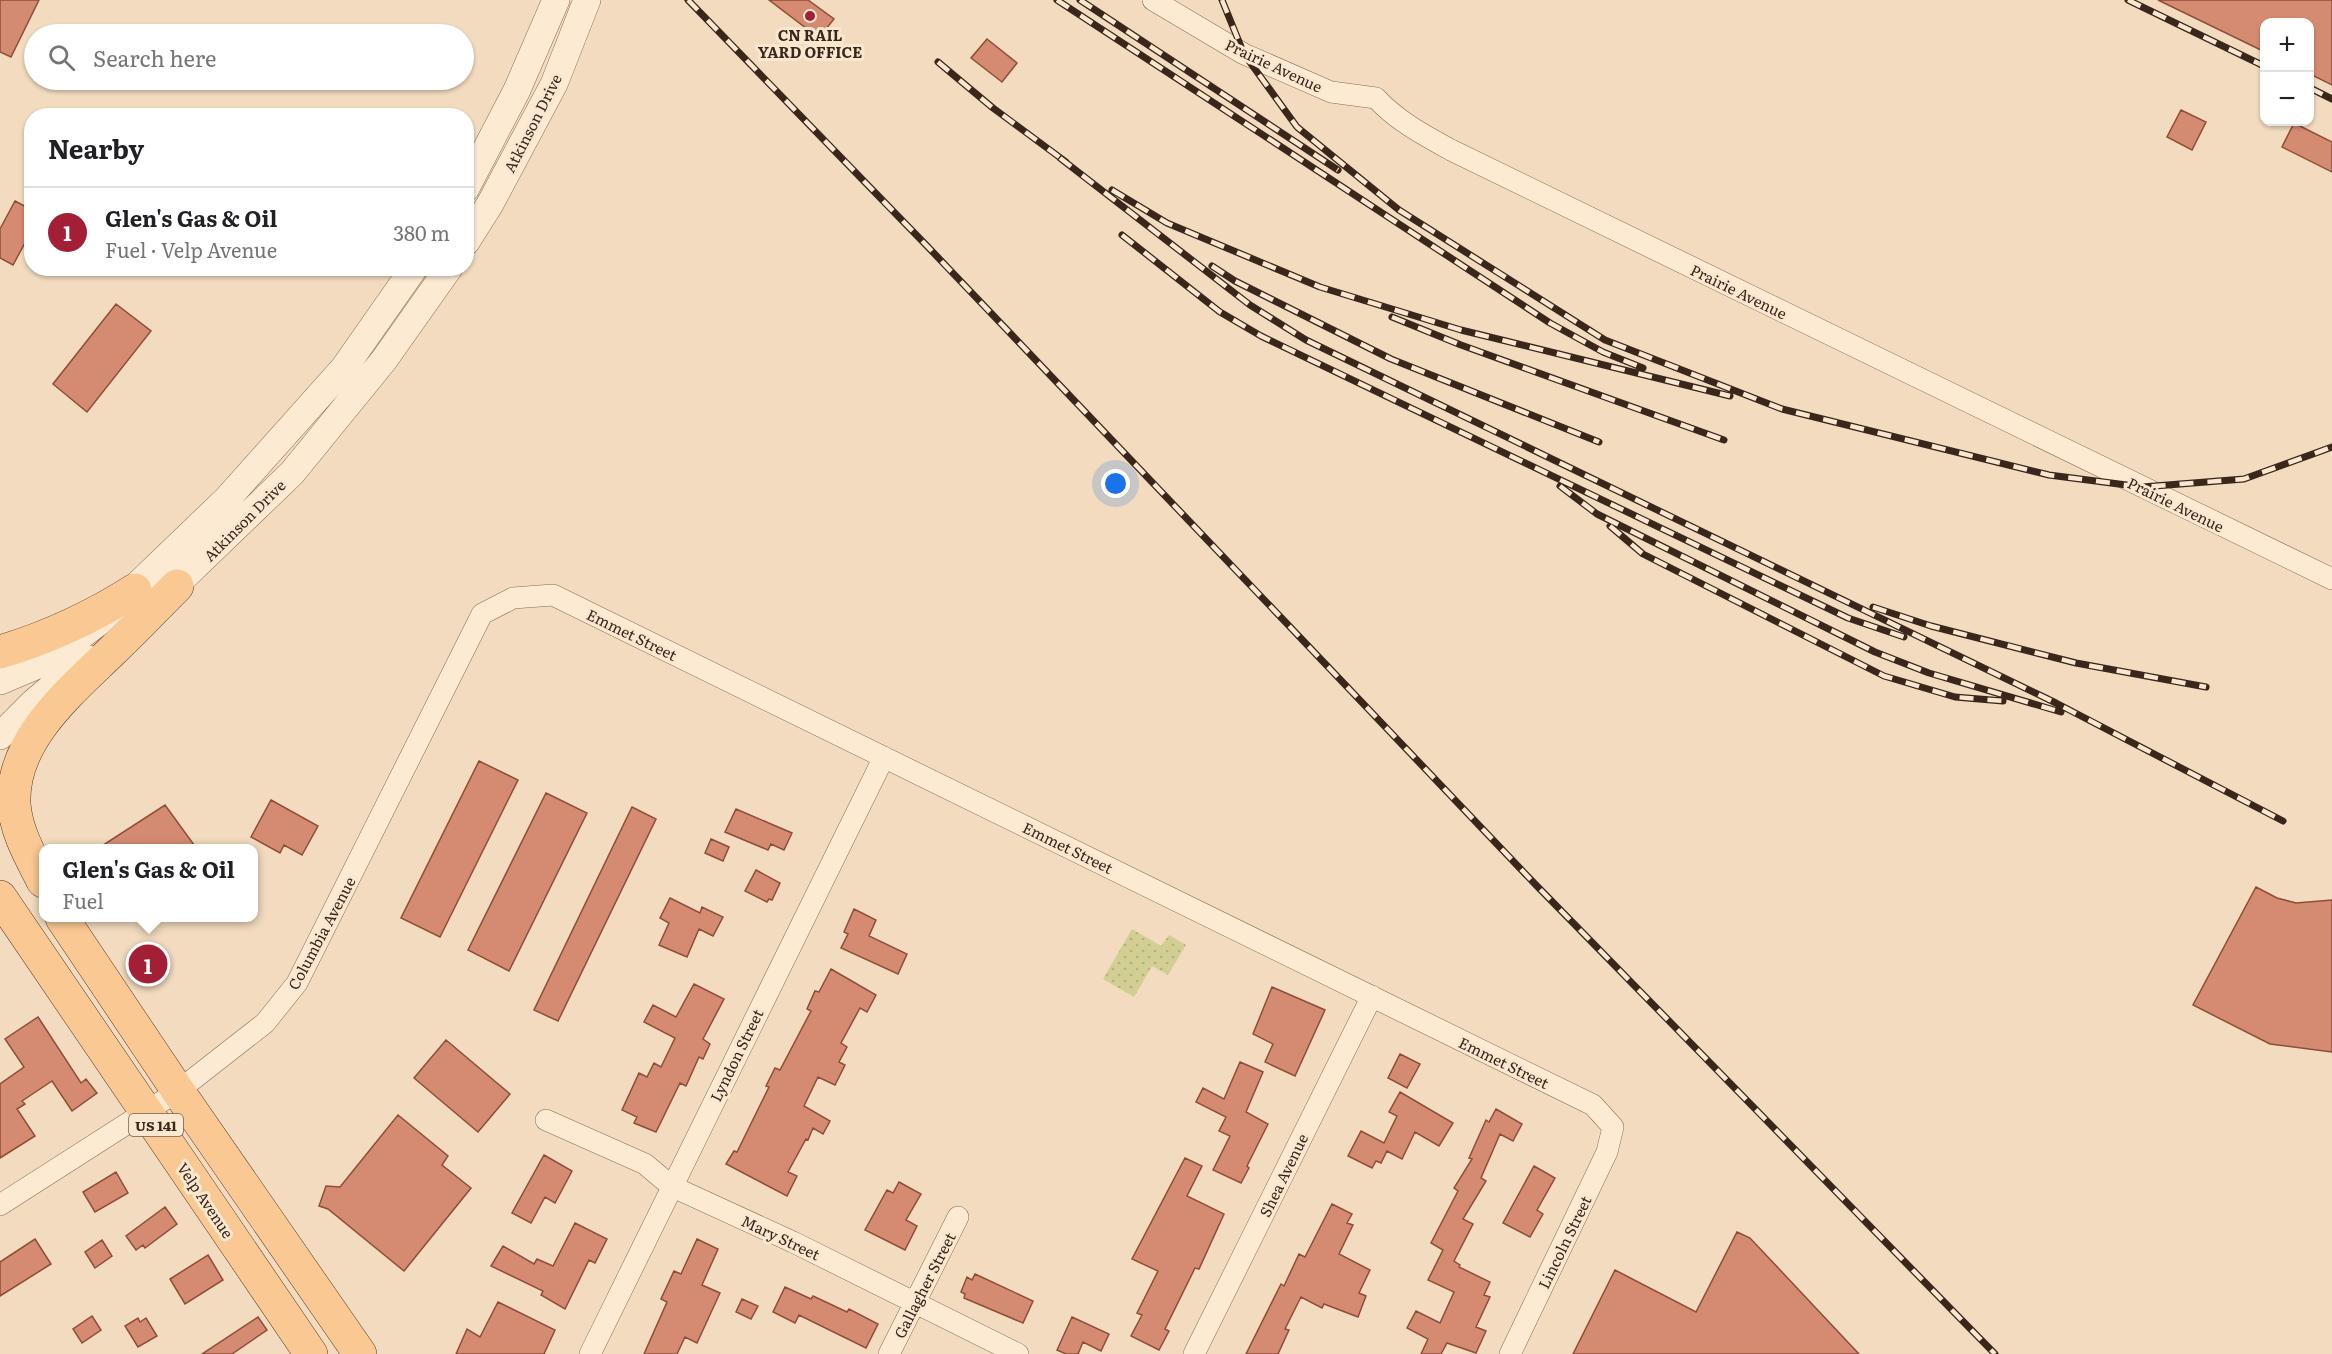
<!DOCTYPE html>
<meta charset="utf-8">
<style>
:root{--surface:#fff;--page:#f6f6f6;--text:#202124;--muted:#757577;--line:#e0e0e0;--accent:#a31f35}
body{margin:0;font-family:Literata,serif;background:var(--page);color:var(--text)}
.controls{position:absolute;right:18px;top:18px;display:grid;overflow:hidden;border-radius:12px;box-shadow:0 2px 4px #0004}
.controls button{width:54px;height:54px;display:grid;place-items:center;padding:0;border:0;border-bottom:2px solid var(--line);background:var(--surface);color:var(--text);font:30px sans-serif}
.you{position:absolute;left:1116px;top:484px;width:21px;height:21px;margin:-15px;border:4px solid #fff;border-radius:50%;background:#1a73e8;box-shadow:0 0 0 9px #1a73e833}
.badge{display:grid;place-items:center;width:39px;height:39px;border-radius:50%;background:var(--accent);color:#fff;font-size:20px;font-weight:700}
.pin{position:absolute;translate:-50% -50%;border:3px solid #fff;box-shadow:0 2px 6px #0006}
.popup{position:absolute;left:39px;top:844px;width:219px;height:78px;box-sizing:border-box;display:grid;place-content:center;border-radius:12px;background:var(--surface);filter:drop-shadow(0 2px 4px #0005);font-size:20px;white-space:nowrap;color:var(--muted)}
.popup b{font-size:22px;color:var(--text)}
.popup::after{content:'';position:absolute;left:50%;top:100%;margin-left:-12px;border:12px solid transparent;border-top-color:var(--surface)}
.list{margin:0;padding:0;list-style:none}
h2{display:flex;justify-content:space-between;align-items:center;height:78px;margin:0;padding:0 24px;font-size:26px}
h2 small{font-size:20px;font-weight:400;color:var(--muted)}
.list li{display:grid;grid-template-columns:39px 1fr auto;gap:18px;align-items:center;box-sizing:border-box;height:90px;padding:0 24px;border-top:2px solid var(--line)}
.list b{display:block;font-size:22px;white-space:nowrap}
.list p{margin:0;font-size:20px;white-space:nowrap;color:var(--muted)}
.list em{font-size:20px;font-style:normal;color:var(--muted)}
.icon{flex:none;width:33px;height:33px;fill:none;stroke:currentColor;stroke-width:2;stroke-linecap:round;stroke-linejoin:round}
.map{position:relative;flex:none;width:2332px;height:1354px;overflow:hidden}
.search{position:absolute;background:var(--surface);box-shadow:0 2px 4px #0004;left:24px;top:24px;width:450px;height:66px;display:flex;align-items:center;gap:15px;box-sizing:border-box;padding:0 21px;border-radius:33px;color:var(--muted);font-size:22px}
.panel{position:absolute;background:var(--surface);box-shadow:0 2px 4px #0004;left:24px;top:108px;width:450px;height:168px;border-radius:24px}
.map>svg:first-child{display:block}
</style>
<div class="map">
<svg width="2332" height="1354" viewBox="0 0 2332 1354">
<defs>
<pattern id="park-dots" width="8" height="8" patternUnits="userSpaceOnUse" patternTransform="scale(1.5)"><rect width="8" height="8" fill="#d2cf92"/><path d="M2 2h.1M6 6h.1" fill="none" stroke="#b5b27d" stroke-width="1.8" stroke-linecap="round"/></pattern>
</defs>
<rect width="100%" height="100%" fill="#f2dbbf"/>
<!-- park -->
<path fill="url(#park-dots)" d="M1132,929L1161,946L1169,935L1186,945L1168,975L1152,966L1134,997L1103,979Z"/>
<!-- building -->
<path fill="#d58b71" stroke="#8f4d39" stroke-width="1.5" d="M0,0H39L11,57L0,52Z
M769,0H808L834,19L819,38Z
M2158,0H2332V85L2310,74V22H2265V52Z
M987,39L1017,63L1002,82L971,58Z
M2181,110L2206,122L2192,150L2167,137Z
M2294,123L2332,142V172L2282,147Z
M15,201L32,210V230L13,265L0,258V229Z
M116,304L151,331L87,412L53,384Z
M479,761L518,780L440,937L401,918Z
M546,793L587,813L509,971L468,950Z
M271,800L318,826L302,855L284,845L280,853L251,837Z
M165,805L197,849H97Z
M632,807L656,819L558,1021L534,1010Z
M736,809L792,833L784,850L771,844L768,850L725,832Z
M711,839L729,847L723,861L705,853Z
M756,870L780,883L772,900L769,899L767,902L745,891Z
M2256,887L2277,898L2296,903L2332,900V1052L2270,1044L2193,1005Z
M670,898L700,913L702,907L723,917L713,936L699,929L687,957L659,945L669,923L660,918Z
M854,909L876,920L869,936L907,954L898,974L841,948L848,934L844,932Z
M831,969L876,995L867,1012L860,1008L841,1043L847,1047L839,1062L845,1065L835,1085L818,1077L804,1106L830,1121L823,1134L813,1128L808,1140L806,1139L788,1172L797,1176L787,1196L726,1164L734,1151L737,1152L769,1087L766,1086L775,1068L780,1070L811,1011L807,1009L815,991L819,992Z
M694,984L724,999L703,1039L710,1044L703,1059L699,1057L686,1086L680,1083L656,1132L634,1123L637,1117L622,1110L639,1073L647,1077L654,1063L661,1067L675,1038L644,1022L653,1005L676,1017Z
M1272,987L1325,1010L1295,1076L1265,1062L1273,1044L1253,1034Z
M38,1017L81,1083L86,1079L97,1093L72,1111L52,1081L22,1101L25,1104L17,1109L35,1136L0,1158V1084L24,1067L5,1039Z
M446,1040L510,1094L478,1132L414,1078Z
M1400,1054L1420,1064L1407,1088L1388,1078Z
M1240,1062L1263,1072L1246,1112L1268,1124L1247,1166L1249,1168L1241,1183L1213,1170L1230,1136L1219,1131L1226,1117L1196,1102L1203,1088L1224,1099Z
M1400,1092L1453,1123L1439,1146L1415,1132L1402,1159L1387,1151L1381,1163L1376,1161L1372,1168L1348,1156L1361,1131L1384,1143L1397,1116L1389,1112Z
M1496,1109L1522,1124L1513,1141L1500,1134L1481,1178L1486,1181L1463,1219L1473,1224L1454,1261L1460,1265L1459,1267L1490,1282L1484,1295L1490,1297L1476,1327L1486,1331L1476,1353L1447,1343L1441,1354H1421L1428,1339L1407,1328L1416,1311L1440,1323L1454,1292L1428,1280L1443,1250L1431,1243L1458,1191L1454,1188L1472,1159L1469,1158L1486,1120L1489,1122Z
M398,1115L448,1156L442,1165L471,1188L404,1271L328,1209L319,1206L326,1186L340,1187Z
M544,1155L572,1171L555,1203L545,1197L531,1223L512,1213Z
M1185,1158L1202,1166L1187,1196L1224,1214L1199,1269L1195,1268L1165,1329L1169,1331L1159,1350L1131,1336L1142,1315L1137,1313L1158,1271L1132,1259Z
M1534,1166L1555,1178L1537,1210L1543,1214L1530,1237L1503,1223Z
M116,1172L128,1193L95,1212L83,1192Z
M899,1182L921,1194L906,1220L917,1226L905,1250L865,1230L887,1190L893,1193Z
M1332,1204L1352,1214L1347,1223L1353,1225L1339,1254L1370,1270L1359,1293L1366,1296L1358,1317L1324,1304L1322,1308L1301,1297L1285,1329L1289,1330L1278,1354H1246L1281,1284L1284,1286L1299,1254L1305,1257Z
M165,1207L177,1224L145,1248L143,1245L136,1250L126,1236Z
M575,1223L607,1239L595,1263L589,1260L565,1309L541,1295L543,1291L491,1266L503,1246L534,1264L537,1259L553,1266Z
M1737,1232L1750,1238L1859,1354H1573L1615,1270L1696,1312Z
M35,1239L51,1264L0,1296V1262Z
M697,1239L718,1249L702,1285L720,1293L697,1343L685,1337L677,1354H644L667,1302L661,1299L674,1271L681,1274Z
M102,1240L112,1256L95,1268L85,1252Z
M208,1255L223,1280L185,1304L170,1279Z
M975,1274L1033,1301L1023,1323L964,1298L965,1294L961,1292L967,1277L972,1280Z
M785,1287L811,1299L813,1296L847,1312L849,1309L878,1324L866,1348L799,1315L795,1323L773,1312Z
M742,1299L758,1306L751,1319L736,1312Z
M498,1302L555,1330L544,1354H456L467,1329L480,1337Z
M92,1316L101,1330L82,1343L73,1329Z
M258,1317L267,1330L232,1354H202Z
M1072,1317L1109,1334L1101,1351L1083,1342L1078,1354H1066L1057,1350Z
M138,1318L140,1322L146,1318L157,1336L138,1347L125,1326Z"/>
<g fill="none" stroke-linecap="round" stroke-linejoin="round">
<defs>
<path id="minor" d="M1153,0L1244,54L1331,92L1376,98C1397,121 1424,135 1451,150L2332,579
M546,1120L645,1164L671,1186L793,1242L1018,1354
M0,1205L178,1091L265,1023L297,983L482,614L513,598L553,595L1593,1105L1613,1127L1607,1152L1510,1354
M590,1354L884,757
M889,1354L958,1217
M1194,1354L1372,996"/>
<path id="tertiary" d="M466,188L517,90L556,0
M466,242L490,204L554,84L587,0
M161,599L292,473L384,360L449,268
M0,681L47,661L99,622L227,499L344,368L414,268
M0,736L33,703L86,658"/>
<path id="primary" d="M0,652C50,637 91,618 135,590
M43,881C31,857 16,832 14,804C11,740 70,692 112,651C134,630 155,608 177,586
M0,897L311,1354
M62,918L178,1091L360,1354"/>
</defs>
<!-- minor casing -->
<use href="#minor" stroke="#8d6a55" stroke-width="22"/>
<!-- tertiary casing -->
<use href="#tertiary" stroke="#8d6a55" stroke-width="28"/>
<!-- primary casing -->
<use href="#primary" stroke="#5a392a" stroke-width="34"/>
<!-- minor -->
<use href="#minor" stroke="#fcead3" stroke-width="21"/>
<!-- tertiary -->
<use href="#tertiary" stroke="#fcead3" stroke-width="27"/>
<!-- primary -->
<use href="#primary" stroke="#fac993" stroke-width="33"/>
<defs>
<path id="rail" d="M688,0L928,247L1535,884L1995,1354
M1057,0L1550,323L1603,352L1643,368
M1080,0L1338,170
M1222,0L1244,54L1297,127L1399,210L1605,340L1782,409L2049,475L2142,487L2244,479L2332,447
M2128,0L2264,66
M938,62L993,108L1066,162
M2310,88L2332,99
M1060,158L1250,305L1306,340L2056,703L2283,821
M1112,190L1167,223L1320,287L1461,330L1730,396
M1122,235L1220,312L1261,336L1848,618L1904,637
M1212,266L1235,281L1391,359L1599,442
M1392,317L1461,345L1724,440
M1560,486L1597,514L1875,652L1929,673L2061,712
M1610,526L1643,554L1884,676L1955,697L2003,701
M1873,607L1931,626L2076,663L2206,687"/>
</defs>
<!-- rail casing -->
<use href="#rail" stroke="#3b261b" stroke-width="7"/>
<!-- rail -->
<use href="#rail" stroke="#f9e7d0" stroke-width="4.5" stroke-dasharray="14" stroke-linecap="butt"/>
</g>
<!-- markers -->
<circle fill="#a31f35" stroke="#f9e7d0" stroke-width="2" cx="810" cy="16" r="6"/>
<g text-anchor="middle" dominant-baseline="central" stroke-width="6" stroke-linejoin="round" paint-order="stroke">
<!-- shield labels -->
<rect fill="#f9e7d0" stroke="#746051" stroke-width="1.5" x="129" y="1114" width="54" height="22" rx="4.5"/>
<g font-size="14" font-weight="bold" fill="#3b261b">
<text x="156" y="1125">US 141</text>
</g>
<!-- poi labels -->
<g font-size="15" font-weight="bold" fill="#3b261b" stroke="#f9e7d0">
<text x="810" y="34">CN RAIL<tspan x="810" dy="17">YARD OFFICE</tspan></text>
</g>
<!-- street labels -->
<g font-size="15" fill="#3b261b" stroke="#f9e7d0">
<text transform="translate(1274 65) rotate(25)">Prairie Avenue</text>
<text transform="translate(532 123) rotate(-63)">Atkinson Drive</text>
<text transform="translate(1739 291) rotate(26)">Prairie Avenue</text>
<text transform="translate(2176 504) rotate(26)">Prairie Avenue</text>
<text transform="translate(244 520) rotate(-45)">Atkinson Drive</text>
<text transform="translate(632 634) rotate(26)">Emmet Street</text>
<text transform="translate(1068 847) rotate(26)">Emmet Street</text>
<text transform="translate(321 933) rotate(-62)">Columbia Avenue</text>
<text transform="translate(736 1055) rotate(-64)">Lyndon Street</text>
<text transform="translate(1504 1062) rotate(26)">Emmet Street</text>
<text transform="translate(1283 1175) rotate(-64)">Shea Avenue</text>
<text transform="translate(206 1200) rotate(56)">Velp Avenue</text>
<text transform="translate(781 1237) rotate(25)">Mary Street</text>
<text transform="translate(1564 1242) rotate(-64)">Lincoln Street</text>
<text transform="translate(924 1285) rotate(-63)">Gallagher Street</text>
</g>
</g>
</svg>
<div class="controls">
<button>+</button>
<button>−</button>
</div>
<div class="you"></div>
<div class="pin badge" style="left:148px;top:964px">1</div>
<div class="popup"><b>Glen's Gas &amp; Oil</b>Fuel</div>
<div class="search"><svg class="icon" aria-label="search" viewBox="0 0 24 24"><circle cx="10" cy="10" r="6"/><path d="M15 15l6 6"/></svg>Search here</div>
<section class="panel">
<h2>Nearby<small></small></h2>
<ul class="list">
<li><span class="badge">1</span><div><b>Glen's Gas &amp; Oil</b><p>Fuel · Velp Avenue</p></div><em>380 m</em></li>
</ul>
</section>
</div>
